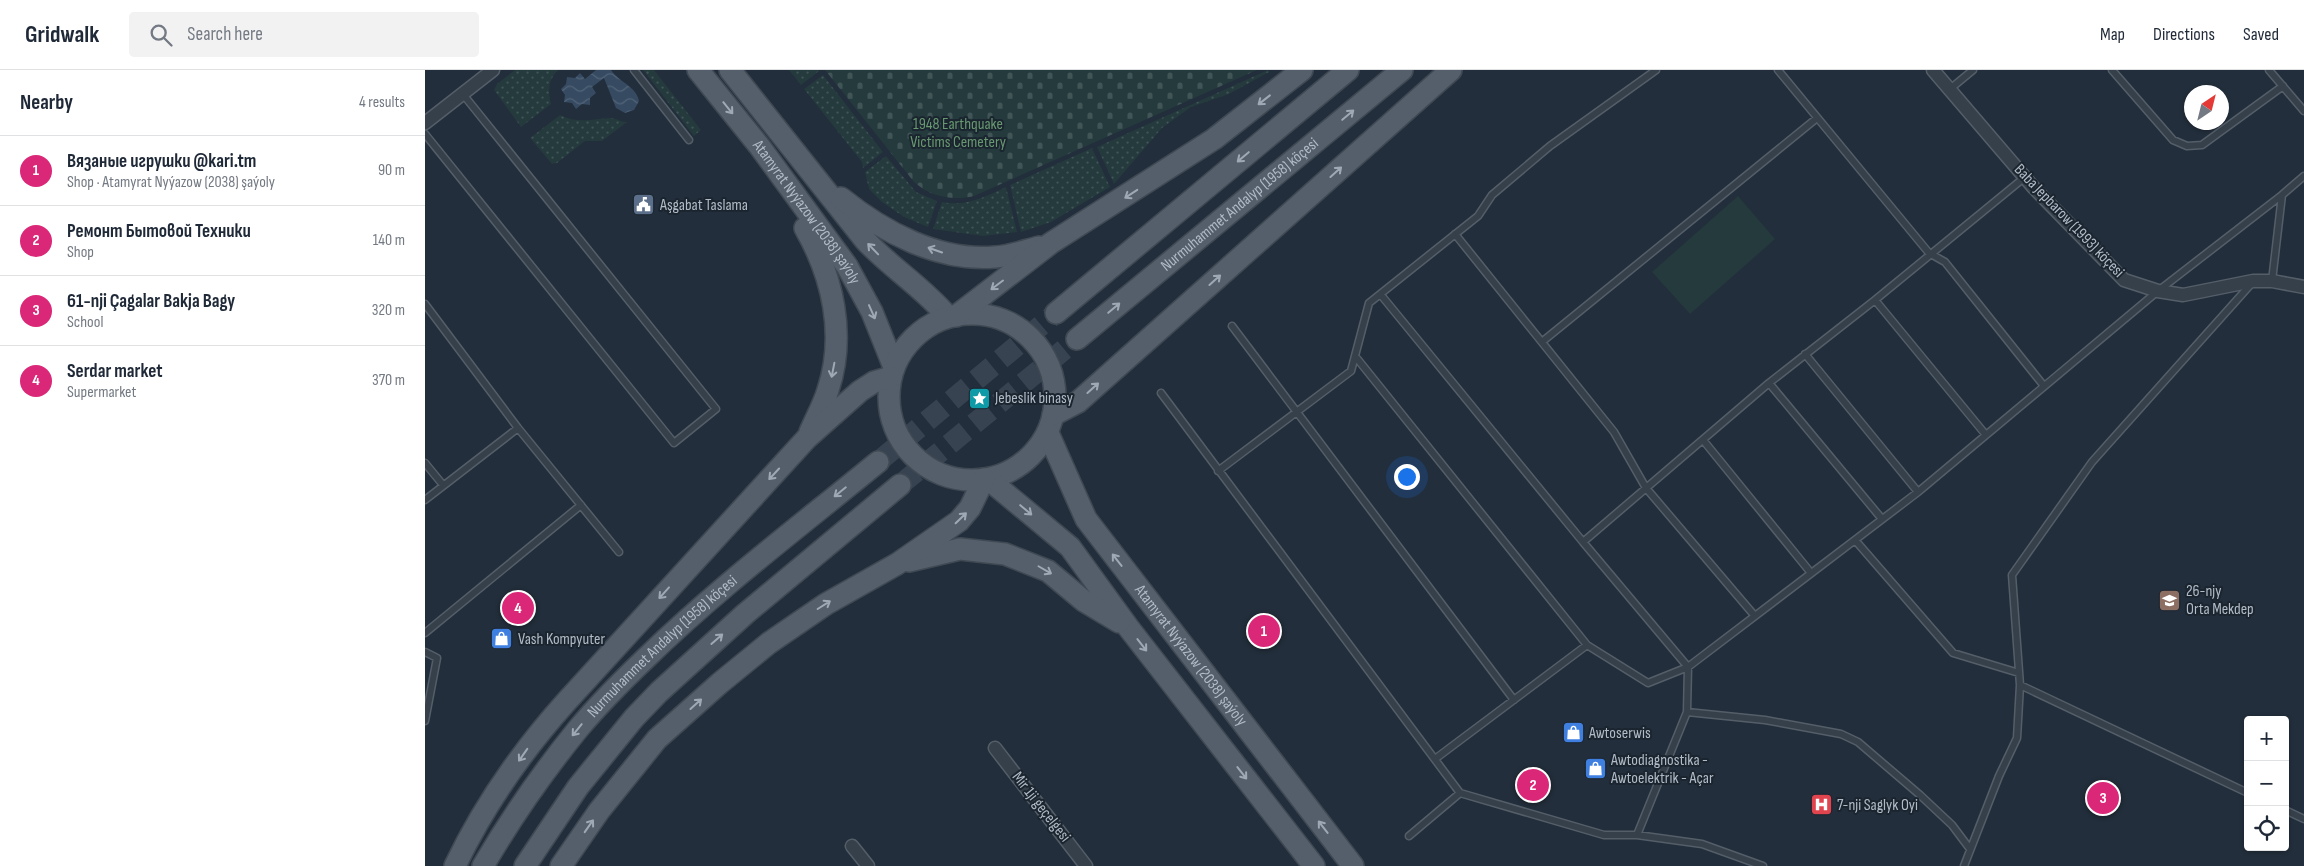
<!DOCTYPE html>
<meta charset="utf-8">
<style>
:root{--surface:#fff;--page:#f2f2f3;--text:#1f2937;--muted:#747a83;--line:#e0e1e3;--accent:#db2777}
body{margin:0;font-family:"Sofia Sans Condensed",sans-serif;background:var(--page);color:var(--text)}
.controls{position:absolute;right:15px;bottom:15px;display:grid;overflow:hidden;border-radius:5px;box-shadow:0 1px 4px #0004}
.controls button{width:45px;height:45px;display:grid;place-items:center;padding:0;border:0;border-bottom:1px solid var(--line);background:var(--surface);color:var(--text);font:25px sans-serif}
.compass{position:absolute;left:1759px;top:15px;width:45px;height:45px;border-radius:50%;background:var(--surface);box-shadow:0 1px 4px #0004;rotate:35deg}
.you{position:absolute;left:981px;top:406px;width:18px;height:18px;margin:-12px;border:4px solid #fff;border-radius:50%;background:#1a73e8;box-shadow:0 0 0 8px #1a73e833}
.badge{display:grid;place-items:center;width:32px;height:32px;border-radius:50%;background:var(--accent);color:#fff;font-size:16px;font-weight:700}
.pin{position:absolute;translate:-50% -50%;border:2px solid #fff;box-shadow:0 1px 5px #0006}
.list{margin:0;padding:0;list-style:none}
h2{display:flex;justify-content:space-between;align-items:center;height:65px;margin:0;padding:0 20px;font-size:21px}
h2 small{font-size:16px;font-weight:400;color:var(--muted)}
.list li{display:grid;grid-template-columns:32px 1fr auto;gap:15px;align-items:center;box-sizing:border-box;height:70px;padding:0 20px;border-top:1px solid var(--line)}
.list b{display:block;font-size:19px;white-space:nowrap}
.list p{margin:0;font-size:16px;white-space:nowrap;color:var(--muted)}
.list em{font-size:16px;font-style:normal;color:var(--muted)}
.icon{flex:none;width:28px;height:28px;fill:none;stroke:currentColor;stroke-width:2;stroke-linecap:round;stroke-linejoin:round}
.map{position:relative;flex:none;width:1879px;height:796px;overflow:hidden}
header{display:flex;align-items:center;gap:30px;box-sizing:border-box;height:70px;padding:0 25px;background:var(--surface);border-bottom:1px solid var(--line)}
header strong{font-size:24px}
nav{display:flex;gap:28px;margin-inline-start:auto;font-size:18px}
.search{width:350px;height:45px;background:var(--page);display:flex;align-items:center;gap:12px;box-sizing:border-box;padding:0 18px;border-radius:5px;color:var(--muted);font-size:19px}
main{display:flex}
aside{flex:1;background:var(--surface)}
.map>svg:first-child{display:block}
</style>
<header>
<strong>Gridwalk</strong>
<div class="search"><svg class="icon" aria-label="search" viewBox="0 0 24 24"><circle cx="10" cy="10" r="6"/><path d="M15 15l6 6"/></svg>Search here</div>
<nav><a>Map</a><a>Directions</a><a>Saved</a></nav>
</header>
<main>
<aside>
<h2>Nearby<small>4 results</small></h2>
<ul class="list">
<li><span class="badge">1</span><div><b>Вязаные игрушки @kari.tm</b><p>Shop · Atamyrat Nyýazow (2038) şaýoly</p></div><em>90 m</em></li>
<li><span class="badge">2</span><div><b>Ремонт Бытовой Техники</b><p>Shop</p></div><em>140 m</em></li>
<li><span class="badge">3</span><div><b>61-nji Çagalar Bakja Bagy</b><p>School</p></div><em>320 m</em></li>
<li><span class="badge">4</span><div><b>Serdar market</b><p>Supermarket</p></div><em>370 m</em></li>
</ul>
</aside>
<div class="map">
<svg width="1879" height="796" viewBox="0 0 1879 796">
<defs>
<pattern id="grass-dots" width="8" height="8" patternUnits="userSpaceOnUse" patternTransform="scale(1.25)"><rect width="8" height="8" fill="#243a3c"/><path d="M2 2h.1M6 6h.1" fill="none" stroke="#415557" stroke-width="1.8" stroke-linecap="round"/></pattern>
<pattern id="cemetery-stones" width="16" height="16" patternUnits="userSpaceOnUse" patternTransform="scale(1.25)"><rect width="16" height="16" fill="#243a3c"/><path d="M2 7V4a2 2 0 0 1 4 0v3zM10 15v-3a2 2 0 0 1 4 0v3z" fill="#415557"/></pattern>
<pattern id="water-waves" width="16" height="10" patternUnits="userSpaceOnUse" patternTransform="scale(1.25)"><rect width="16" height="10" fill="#364b62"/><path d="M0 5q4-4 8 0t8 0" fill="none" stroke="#516377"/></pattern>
</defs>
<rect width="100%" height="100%" fill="#222e3b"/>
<!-- grass -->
<path fill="url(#grass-dots)" d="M90,0H133C123,10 123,21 126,34L96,57L69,20L72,14Z
M218,0H229L276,60L269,66Z
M364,0H393L394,1L376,15Z
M843,0L844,2L804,24L766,37L737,58L689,114L672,77Z
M398,5L458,82L438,98L437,92L379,19Z
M135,45C152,54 169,49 186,48C190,48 196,52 202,52L177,71H160L132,93L127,94L105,68Z
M667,78L685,117L626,152L596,162L585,115Z
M461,86L491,122L512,131L503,157L479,147L457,132L444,119L440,102Z
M581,117L592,162L558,166L508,159L517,132C540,137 560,127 581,117Z"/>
<!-- cemetery -->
<path fill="url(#cemetery-stones)" d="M400,0H832L549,126C527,131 506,127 489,112Z"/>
<!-- park -->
<path fill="#243a3c" d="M1313,126L1350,169L1265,244L1227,202Z"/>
<!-- water -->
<path fill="url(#water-waves)" d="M171,0H186C194,12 212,17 214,31L209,40L200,43L191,38L179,8L167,17L171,23L165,28V35L157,34L151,39L147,33L139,32L140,25L136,19L141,14L142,7L150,8L155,3L160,9Z"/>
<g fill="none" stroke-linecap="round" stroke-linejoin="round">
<!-- primary-tunnel -->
<path stroke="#374350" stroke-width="21" stroke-dasharray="21 11" stroke-linecap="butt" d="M453,392L631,243
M475,415L652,269"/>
<defs>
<path id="lane" d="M209,0L264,70
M1353,0L1504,183L1520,192L1619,316
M1687,0L1748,70L1762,76L1777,75L1858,16
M1844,0L1879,41
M1525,19L1548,0
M0,64L249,373L291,339L37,23
M1030,164L1189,362L1221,418L1329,545
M1847,211L1857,125L1879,106
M956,225L1158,472
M1450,230L1561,365
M0,234L93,358L194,482
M807,256L1089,630
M1118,271L1392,48
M1380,284L1493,422
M930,286L1162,575
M1344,313L1457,449
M736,323L1035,723
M1278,370L1386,503
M0,393L18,415
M793,401L926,301L944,233L1053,146L1067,125L1125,76L1231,0
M0,430L93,358
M1430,470L1528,583L1594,603
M0,563L156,435
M0,582L12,588L0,651
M1595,615L1823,723
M1262,642L1340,650L1416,664L1433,672L1495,725L1527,755L1545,779
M1010,689L1162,575L1223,613L1263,597L1158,472L1344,313L1450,230L1600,107
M1860,740L1879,749
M1212,765L1262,642L1263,597L1493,422L1733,221L1857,125
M984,766L1035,723L1179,765H1212L1277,774L1338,796
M1539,796L1574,706L1592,668L1595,615L1587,505L1667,392L1827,213"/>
<path id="street" d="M1508,0L1609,118L1699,210L1733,221L1758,225L1828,211H1847L1879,217
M0,53L68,0
M570,678L661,796
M427,776L443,796"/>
<g id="primary">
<path id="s1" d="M273,0L335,77L422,196L447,242L469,297"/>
<path d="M305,0L440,170C466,198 499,218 523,247"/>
<path d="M416,128C458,162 514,192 570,187C585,186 599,181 614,177"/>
<path d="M380,158C408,207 421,265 403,320C399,334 391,348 385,362"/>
<path d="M631,243L923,0"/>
<circle cx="547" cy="327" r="83"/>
<path d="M531,246L626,173L789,69L877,0"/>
<path id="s2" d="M652,269L977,0"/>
<path d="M628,345L653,332L1026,0"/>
<path id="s3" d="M623,363L661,449L928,796"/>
<path d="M563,409L645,477L703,557L889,796"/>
<path d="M484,491L535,479L580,484L623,501L659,531L694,552"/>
<path d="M30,796C58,737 98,680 141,632L382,368L435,321L449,312L466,307"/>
<path id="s4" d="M58,796C86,748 118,702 153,659C174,634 198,610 221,588C294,517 375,456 453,392"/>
<path d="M100,796L153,717L209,648L234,622L320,544L475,415"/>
<path d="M136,796L174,741L232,669L295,613L344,573L401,534L472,494L534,451L545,438L559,409"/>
</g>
</defs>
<!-- lane casing -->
<use href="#lane" stroke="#545e69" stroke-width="9"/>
<!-- street casing -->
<use href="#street" stroke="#545e69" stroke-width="15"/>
<!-- primary casing -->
<use href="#primary" stroke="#3f4954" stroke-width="24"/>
<!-- lane -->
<use href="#lane" stroke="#36404b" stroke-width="6"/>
<!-- street -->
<use href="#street" stroke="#36404b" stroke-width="12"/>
<!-- primary -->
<use href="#primary" stroke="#545f6b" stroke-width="21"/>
</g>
<!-- one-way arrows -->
<defs><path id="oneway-shaft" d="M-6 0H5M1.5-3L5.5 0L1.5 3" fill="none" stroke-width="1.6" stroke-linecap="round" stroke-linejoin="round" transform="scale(1.25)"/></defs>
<g stroke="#9ea9b5">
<use href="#oneway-shaft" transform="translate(839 30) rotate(142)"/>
<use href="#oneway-shaft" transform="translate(303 38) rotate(51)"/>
<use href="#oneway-shaft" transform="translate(923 45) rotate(-40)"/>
<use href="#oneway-shaft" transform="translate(818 87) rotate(140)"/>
<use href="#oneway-shaft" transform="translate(911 102) rotate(-42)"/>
<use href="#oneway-shaft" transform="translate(706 124) rotate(147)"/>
<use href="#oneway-shaft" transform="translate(448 179) rotate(-134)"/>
<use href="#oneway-shaft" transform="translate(510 180) rotate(-161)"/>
<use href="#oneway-shaft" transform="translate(790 210) rotate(-42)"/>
<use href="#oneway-shaft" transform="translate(572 215) rotate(143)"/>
<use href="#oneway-shaft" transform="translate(689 238) rotate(-40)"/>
<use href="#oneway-shaft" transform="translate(447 242) rotate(66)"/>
<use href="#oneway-shaft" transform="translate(408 300) rotate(101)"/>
<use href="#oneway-shaft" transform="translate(668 318) rotate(-42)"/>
<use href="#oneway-shaft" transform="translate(349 404) rotate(133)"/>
<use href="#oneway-shaft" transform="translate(415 422) rotate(141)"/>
<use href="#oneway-shaft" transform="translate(601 440) rotate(40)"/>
<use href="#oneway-shaft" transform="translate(536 448) rotate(-44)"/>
<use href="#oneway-shaft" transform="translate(692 490) rotate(-128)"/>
<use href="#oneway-shaft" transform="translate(620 500) rotate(30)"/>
<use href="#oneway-shaft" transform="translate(239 523) rotate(132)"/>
<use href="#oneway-shaft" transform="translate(399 535) rotate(-32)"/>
<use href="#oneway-shaft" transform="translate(292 569) rotate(-41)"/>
<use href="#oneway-shaft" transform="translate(717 575) rotate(52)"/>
<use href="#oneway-shaft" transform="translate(271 634) rotate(-42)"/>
<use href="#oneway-shaft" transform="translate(152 660) rotate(129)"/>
<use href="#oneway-shaft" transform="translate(98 685) rotate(125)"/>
<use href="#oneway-shaft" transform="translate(817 703) rotate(52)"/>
<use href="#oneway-shaft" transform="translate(164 756) rotate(-55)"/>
<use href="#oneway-shaft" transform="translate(898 757) rotate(-128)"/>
</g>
<!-- icons -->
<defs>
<symbol id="civic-square" viewBox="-11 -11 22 22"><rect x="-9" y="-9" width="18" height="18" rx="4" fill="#5c6f8a" stroke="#1b2530"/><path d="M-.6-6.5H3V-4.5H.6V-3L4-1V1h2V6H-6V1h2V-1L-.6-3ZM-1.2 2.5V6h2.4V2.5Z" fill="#fff"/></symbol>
<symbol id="sight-square" viewBox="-11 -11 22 22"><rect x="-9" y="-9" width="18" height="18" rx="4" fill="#0f9aa8" stroke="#1b2530"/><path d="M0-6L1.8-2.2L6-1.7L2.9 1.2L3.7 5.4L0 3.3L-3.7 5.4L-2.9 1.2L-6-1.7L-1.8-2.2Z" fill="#fff"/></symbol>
<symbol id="school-square" viewBox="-11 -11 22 22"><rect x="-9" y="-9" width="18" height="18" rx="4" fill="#8d6e63" stroke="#1b2530"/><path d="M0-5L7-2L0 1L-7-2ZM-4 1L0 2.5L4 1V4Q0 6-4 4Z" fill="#fff"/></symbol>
<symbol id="shop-square" viewBox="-11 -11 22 22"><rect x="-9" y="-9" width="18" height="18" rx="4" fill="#3f7fe0" stroke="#1b2530"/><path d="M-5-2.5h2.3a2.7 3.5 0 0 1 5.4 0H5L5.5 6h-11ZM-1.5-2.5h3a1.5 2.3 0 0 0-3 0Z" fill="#fff"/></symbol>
<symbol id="hospital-square" viewBox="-11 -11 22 22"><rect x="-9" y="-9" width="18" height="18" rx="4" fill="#e0444e" stroke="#1b2530"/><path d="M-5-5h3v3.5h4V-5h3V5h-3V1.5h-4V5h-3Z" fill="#fff"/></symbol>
</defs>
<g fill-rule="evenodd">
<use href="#civic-square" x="206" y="122" width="25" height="25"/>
<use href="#sight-square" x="542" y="316" width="25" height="25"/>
<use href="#school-square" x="1732" y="518" width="25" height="25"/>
<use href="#shop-square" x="64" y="556" width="25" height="25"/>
<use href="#shop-square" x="1136" y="650" width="25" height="25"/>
<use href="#shop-square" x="1158" y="686" width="25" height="25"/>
<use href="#hospital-square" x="1384" y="722" width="25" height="25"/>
</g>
<g text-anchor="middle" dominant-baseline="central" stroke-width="4" stroke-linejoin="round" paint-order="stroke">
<!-- park labels -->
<g font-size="16" fill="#689870" stroke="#1b2530">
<text x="533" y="54">1948 Earthquake<tspan x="533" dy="18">Victims Cemetery</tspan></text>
</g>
<!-- poi labels -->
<g font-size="16" fill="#b1bbc7" stroke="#1b2530" text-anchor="start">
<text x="235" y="135">Aşgabat Taslama</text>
<text x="570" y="328">Jebeslik binasy</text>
<text x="1761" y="521">26-njy<tspan x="1761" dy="18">Orta Mekdep</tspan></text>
<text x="93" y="569">Vash Kompyuter</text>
<text x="1164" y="663">Awtoserwis</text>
<text x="1186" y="690">Awtodiagnostika -<tspan x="1186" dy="18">Awtoelektrik - Açar</tspan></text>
<text x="1412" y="735">7-nji Saglyk Oyi</text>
</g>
<!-- street labels -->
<g font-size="16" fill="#b1bbc7" stroke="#1b2530">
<text stroke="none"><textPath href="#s2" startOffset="211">Nurmuhammet Andalyp (1958) köçesi</textPath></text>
<text stroke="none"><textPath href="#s1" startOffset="179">Atamyrat Nyýazow (2038) şaýoly</textPath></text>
<text transform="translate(1644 151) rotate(46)">Baba Jepbarow (1993) köçesi</text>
<text stroke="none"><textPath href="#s4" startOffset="285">Nurmuhammet Andalyp (1958) köçesi</textPath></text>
<text stroke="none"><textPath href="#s3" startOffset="266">Atamyrat Nyýazow (2038) şaýoly</textPath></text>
<text transform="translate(616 737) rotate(52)">Mir 1ji geçelgesi</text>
</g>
</g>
</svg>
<div class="controls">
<button>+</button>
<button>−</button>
<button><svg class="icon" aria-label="locate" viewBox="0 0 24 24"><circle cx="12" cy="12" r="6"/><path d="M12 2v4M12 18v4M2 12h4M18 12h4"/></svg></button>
</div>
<svg class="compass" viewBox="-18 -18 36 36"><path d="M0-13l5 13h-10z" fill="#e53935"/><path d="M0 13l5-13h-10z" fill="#747a83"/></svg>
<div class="you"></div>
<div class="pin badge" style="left:839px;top:561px">1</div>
<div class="pin badge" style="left:1108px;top:715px">2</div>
<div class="pin badge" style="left:1678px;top:728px">3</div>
<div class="pin badge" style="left:93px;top:538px">4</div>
</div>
</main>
